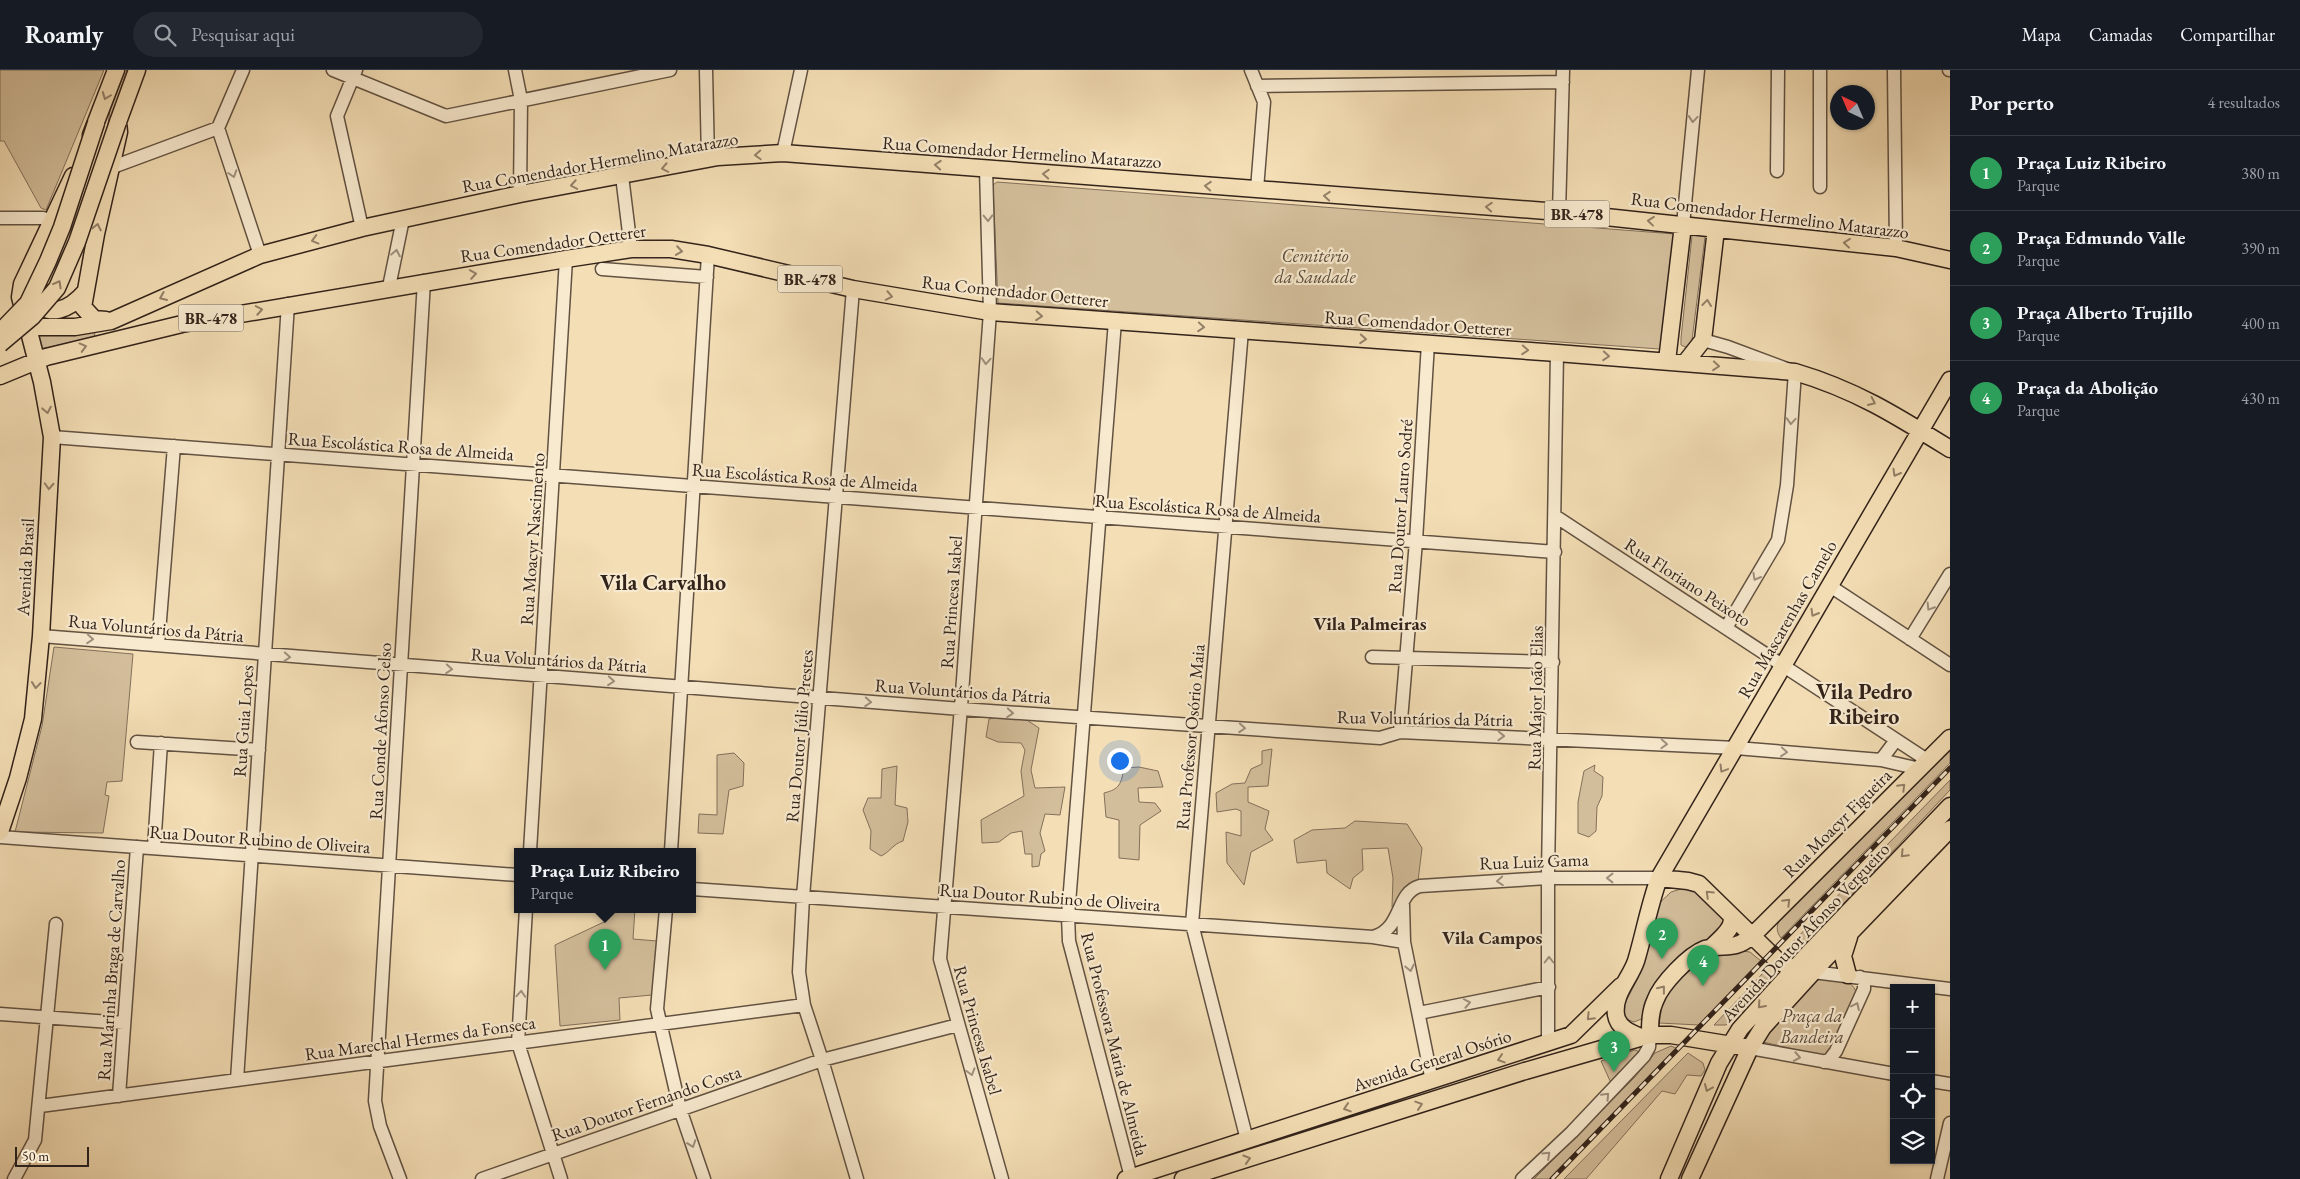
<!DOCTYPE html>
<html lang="pt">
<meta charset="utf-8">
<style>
:root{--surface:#171b24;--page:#242831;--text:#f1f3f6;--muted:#9ea1a6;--line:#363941;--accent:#0b8043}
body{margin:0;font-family:"EB Garamond",serif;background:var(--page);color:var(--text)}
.controls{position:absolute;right:15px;bottom:15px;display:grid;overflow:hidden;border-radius:0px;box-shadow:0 1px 4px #0004}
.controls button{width:45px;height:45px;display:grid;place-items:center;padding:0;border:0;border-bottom:1px solid var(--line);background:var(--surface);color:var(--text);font:25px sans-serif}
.compass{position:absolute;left:1830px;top:15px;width:45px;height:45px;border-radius:50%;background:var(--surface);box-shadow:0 1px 4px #0004;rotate:316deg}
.scale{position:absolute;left:15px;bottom:12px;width:74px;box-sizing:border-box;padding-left:5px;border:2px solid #32231b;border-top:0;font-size:14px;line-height:18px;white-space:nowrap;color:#32231b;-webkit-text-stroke:4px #f8eacf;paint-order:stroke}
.you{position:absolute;left:1119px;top:690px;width:18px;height:18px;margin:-12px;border:4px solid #fff;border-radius:50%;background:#1a73e8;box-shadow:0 0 0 8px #1a73e833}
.badge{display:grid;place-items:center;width:32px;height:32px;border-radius:50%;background:var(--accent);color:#fff;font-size:16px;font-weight:700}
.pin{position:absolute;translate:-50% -41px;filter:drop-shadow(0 1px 2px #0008)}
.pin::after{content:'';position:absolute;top:26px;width:18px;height:15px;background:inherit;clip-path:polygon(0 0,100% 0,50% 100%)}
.popup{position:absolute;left:514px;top:778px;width:182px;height:65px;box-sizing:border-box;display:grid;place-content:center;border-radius:0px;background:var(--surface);filter:drop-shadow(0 1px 4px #0005);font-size:16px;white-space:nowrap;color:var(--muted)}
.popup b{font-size:19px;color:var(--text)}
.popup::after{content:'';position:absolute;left:50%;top:100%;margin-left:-10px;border:10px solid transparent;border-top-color:var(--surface)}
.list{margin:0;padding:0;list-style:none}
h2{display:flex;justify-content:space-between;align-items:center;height:65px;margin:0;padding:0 20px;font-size:21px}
h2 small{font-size:16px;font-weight:400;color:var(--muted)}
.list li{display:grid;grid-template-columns:32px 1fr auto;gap:15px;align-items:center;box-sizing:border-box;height:75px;padding:0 20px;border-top:1px solid var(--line)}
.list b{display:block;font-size:19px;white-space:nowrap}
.list p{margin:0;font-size:16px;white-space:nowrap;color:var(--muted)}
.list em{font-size:16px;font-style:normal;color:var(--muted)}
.icon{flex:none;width:28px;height:28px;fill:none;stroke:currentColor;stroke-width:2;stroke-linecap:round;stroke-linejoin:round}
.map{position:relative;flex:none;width:1950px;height:1109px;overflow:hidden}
header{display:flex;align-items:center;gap:30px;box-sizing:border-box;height:70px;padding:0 25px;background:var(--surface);border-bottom:1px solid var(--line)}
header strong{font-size:24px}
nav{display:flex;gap:28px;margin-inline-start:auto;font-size:18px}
.search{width:350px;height:45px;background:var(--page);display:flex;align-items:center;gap:12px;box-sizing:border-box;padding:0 18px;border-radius:28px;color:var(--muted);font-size:19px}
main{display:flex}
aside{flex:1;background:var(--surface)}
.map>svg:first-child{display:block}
</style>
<header>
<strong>Roamly</strong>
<div class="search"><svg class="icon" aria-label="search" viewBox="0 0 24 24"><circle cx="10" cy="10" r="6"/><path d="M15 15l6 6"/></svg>Pesquisar aqui</div>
<nav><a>Mapa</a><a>Camadas</a><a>Compartilhar</a></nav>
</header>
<main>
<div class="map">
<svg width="1950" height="1109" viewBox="0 0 1950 1109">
<rect width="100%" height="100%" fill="#f4deb5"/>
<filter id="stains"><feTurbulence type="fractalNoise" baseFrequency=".004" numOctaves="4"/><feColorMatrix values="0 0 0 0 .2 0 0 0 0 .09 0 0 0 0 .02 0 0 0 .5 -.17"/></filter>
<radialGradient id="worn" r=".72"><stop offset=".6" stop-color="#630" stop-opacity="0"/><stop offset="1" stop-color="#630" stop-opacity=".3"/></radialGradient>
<!-- green -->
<path fill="#d3be9b" stroke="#82705b" d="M0,0H104L46,140L41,138L4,71H0Z
M124,0H127L107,61L110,40Z
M997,112L1675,164L1660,279L998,233L993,115Z
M1695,161L1704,164L1705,167L1692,270L1689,276L1685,277L1681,275V268L1692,166Z
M95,262L94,268L40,279L35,266Z
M54,577L133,584L122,711L107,712L105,725L109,726L103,763L15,762L42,656Z
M1016,643L1039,658L1031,700L1035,718L1065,717L1060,745L1045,744L1040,763L1045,781L1041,784L1039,796L1032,797V784H1025L1022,761L1011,763L999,772L982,773L981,750L1024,726L1021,701L1025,680L1021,673L998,672L986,667L989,649Z
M1950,676V693L1781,868C1775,860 1777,855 1781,846Z
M1272,679L1268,716L1248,717V732L1269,741L1265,759L1273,770L1251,782L1244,815L1227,793L1226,762L1241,766V741L1236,739L1217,742L1216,723L1232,714L1245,713L1251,699L1262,694V681Z
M734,683L744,693L743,716L729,720L723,764L698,763L699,744L717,745V685Z
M1595,695L1594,701L1603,707L1602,726L1597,737L1596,761L1589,767L1578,763V732L1584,701Z
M897,696L895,735L907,738L908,752L903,771C893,774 890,782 881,786L870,779L871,761L863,740L868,728H881L882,699Z
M1139,697L1158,701L1163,717L1138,718L1139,732L1155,733L1161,741L1140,755L1139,790L1119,788V750L1106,747L1104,723C1120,719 1121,714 1124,698Z
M1950,710V720L1800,880L1789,876Z
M1355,751L1407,754L1422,778L1418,811L1392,837L1393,808L1388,778L1362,779L1363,800L1353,808L1350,819L1327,803L1326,790L1297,793L1294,770L1312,760L1345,758Z
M1687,817L1703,820L1729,855L1644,948L1634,952L1626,949L1622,939L1638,908L1639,894L1651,841L1671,822Z
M608,839H635L633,869L657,871L652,925L619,928L620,950L560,956L555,875L606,851Z
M1742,881L1750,882L1761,891L1699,955L1659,953L1656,945L1672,912L1700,886Z
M1763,903L1768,906V912L1726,955H1714Z
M1818,909C1831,910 1854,908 1856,923L1832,979L1824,986L1763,972L1770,960Z
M1671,976L1676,978L1549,1109H1534L1634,1008L1655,983Z
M1635,980L1638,981V988L1611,1013L1601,991Z
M1688,983L1703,993L1705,1000L1701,1006L1687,1005L1675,1024L1662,1021L1586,1109H1564Z"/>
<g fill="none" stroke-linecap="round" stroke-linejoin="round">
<defs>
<path id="minor" d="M243,0L218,58L260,185
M333,0L446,46L670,0
M356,0L337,46L362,158
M515,0L521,30L520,124
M706,0L708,89
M1251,0L1264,32L1257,119
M1894,0L1896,178
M1949,0H1950
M1257,16L1563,12
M783,83L801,0
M110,98L218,58
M986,99L990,242L961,637L940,889L1002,1109
M1777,101L1778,0
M622,106L631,179
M1820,117V0
M1559,142L1563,0
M0,148H43L52,151
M1683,155L1698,0
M602,199L707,207
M389,217L403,149
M853,219L803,827L799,902L804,935L822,990L857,1109
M1115,251L1068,846L1069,871L1131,1107
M1242,260L1192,854L1247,1070
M1703,270L1728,277L1795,302L1787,415L1778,470L1726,558
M52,367L1555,482
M1555,446L1927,690
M1830,516L1950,595
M41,566L961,639L1380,668L1400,662L1736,678L1881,690L1920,699
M1910,569L1950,504
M158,575L174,376
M1372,587L1553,592
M1400,662L1416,471L1428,273
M137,672L259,680
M1881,690L1896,670
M0,767L518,805
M154,778L161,673
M530,781L566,189
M671,781L708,185
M692,819L1373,867L1404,872
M1403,835L1404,872L1432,1011
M526,839L518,973L561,1109
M666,839L657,939L680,1039L704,1109
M1373,867C1403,859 1395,823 1420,816L1548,808H1659
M1813,902L1950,919
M1419,943L1549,917
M0,944L124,953
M1548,974V803L1557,283
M1750,978L1894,1004
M1824,992L1830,989L1836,981L1864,919V912L1860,907
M237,1010L288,234
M1931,1011L1950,1014
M119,1026L137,777
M40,1036L804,935
M14,1109L35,1070L56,854
M400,1109L380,1056L375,1031L424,211
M482,1109L822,990L958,955
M1522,1109L1572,1062L1644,986L1649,977L1650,965
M1937,1109L1950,1053"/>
<path id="major" d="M91,65L116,0
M32,228C49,250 70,239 85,222
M106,250L94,249L83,237L96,164L119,62L118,52L137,0
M10,257H75L111,251L260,185L362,158L520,124L718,87L783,83L1559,142L1896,178L1950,190
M1667,291L1683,155
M1685,293L1703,270L1716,159
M0,306L46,287L182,254L566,189L631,179H671L708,185L853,219L990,242L1557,283L1795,302C1856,320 1897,346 1950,379
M0,762L18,708L33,649L41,566L52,367L42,312L20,227L22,214L73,106
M1659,808L1688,811L1699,814L1778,891L1789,897L1802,900
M1711,878C1719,869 1736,858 1731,846
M1848,905L1843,886L1849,867
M1650,965C1650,954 1650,942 1655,931C1661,914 1689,885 1705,879C1726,873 1732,882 1752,866L1950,668
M1641,967C1631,963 1618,958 1616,945C1613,924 1630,909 1636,891C1644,864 1649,836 1659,808L1950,310
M1126,1109L1571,965L1621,916
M1183,1109L1525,1001L1650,965H1671L1750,978
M1669,1109L1719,993L1740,959L1806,886L1950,736
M1690,1109L1750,978L1763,957L1823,891L1950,759"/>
</defs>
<!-- minor casing -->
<use href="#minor" stroke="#625242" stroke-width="15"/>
<!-- major casing -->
<use href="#major" stroke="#32231b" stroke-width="19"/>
<!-- minor -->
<use href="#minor" stroke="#f8eacf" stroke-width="12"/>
<!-- major -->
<use href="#major" stroke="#f4deb5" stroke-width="16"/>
<defs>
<path id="rail" d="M1552,1109L1950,698"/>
</defs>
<!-- rail casing -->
<use href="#rail" stroke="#32231b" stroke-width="5"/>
<!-- rail -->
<use href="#rail" stroke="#f8eacf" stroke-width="3" stroke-dasharray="9" stroke-linecap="butt"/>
<defs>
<path id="major-bridge" d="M4,258L28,233L48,191L62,157L96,53
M0,274L32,247L57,218L77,172L118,52"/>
</defs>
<!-- major-bridge casing -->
<use href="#major-bridge" stroke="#32231b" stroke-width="19" stroke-linecap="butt"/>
<!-- major-bridge -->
<use href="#major-bridge" stroke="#f4deb5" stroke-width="16"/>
</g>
<!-- one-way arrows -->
<defs><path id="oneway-chevron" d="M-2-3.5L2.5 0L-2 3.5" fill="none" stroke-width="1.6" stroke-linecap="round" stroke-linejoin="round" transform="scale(1.25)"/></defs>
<g stroke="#938068">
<use href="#oneway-chevron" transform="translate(106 26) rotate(111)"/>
<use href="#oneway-chevron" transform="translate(758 85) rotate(177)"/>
<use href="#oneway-chevron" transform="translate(938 95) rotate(-176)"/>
<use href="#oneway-chevron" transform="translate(665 98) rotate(169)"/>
<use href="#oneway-chevron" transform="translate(1046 104) rotate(-176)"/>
<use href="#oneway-chevron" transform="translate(574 115) rotate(170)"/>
<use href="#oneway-chevron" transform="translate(1208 116) rotate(-176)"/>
<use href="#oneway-chevron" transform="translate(1327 126) rotate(-176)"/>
<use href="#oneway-chevron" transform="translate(1489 137) rotate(-176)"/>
<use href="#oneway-chevron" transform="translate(1651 151) rotate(-174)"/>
<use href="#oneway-chevron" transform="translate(97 157) rotate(-78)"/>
<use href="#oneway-chevron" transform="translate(315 170) rotate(165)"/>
<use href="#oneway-chevron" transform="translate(1847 173) rotate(-174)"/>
<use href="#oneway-chevron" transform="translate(679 181) rotate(8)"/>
<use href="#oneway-chevron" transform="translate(473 204) rotate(-9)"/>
<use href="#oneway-chevron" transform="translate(58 214) rotate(-61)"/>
<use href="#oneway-chevron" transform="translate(889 226) rotate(11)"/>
<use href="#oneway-chevron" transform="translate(163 227) rotate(157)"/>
<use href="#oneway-chevron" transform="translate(1707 233) rotate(-83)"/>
<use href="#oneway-chevron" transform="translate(259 240) rotate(-10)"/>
<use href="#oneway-chevron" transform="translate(1039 246) rotate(4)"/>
<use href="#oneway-chevron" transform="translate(1201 257) rotate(4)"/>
<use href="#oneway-chevron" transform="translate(1363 269) rotate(4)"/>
<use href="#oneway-chevron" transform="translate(83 277) rotate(-15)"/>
<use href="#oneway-chevron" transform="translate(1525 280) rotate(4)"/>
<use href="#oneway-chevron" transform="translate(1606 286) rotate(4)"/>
<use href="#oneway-chevron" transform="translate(1716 296) rotate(5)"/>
<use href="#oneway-chevron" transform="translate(1872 332) rotate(25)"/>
<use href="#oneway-chevron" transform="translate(47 340) rotate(79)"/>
<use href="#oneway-chevron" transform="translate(1896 403) rotate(120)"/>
<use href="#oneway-chevron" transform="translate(49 416) rotate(93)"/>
<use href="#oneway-chevron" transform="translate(1814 543) rotate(120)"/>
<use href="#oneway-chevron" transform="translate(36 615) rotate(96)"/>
<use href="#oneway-chevron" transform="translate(1723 699) rotate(121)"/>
<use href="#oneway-chevron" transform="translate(1902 717) rotate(-45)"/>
<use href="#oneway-chevron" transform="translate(1904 784) rotate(134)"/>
<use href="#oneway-chevron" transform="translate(1709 824) rotate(-136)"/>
<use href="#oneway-chevron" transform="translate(1787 832) rotate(-45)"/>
<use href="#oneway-chevron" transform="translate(1662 919) rotate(-52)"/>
<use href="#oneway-chevron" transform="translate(1761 935) rotate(132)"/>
<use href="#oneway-chevron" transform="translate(1590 947) rotate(135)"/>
<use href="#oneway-chevron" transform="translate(1501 989) rotate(162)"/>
<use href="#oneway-chevron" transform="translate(1708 1018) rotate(113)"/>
<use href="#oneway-chevron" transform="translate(1419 1035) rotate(-18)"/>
<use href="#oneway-chevron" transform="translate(1347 1038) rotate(162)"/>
<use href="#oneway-chevron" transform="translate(1247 1089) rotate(-17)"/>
</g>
<g stroke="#9f907e">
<use href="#oneway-chevron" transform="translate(1693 49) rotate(95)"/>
<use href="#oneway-chevron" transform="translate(233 104) rotate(72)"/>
<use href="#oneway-chevron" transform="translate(988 148) rotate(89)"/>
<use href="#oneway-chevron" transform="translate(396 183) rotate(-79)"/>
<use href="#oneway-chevron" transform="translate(986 291) rotate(94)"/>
<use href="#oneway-chevron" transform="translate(1791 351) rotate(94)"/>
<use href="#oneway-chevron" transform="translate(1756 507) rotate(120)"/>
<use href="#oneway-chevron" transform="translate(1930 537) rotate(122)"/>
<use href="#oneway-chevron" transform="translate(90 569) rotate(4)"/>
<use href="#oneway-chevron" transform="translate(287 587) rotate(4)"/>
<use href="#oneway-chevron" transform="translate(449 599) rotate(4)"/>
<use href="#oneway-chevron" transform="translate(611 611) rotate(5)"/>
<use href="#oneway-chevron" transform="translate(868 632) rotate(4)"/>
<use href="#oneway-chevron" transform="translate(1010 643) rotate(4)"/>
<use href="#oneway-chevron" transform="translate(1242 658) rotate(4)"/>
<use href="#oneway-chevron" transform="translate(1501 666) rotate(2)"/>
<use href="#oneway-chevron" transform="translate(1664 674) rotate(3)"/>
<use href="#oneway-chevron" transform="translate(1784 682) rotate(5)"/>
<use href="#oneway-chevron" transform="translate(1610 808) rotate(-180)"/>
<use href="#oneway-chevron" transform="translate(1500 811) rotate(176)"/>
<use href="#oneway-chevron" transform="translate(1549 890) rotate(-90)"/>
<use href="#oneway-chevron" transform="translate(1410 898) rotate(78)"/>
<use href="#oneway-chevron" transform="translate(521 924) rotate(-86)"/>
<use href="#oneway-chevron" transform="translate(1467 933) rotate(-11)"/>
<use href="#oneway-chevron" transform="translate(1856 936) rotate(-65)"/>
<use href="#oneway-chevron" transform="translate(1797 987) rotate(11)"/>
<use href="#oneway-chevron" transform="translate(971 1002) rotate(74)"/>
<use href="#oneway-chevron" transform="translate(1606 1026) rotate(-47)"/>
<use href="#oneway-chevron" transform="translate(692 1074) rotate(71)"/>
<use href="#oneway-chevron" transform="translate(1547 1085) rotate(-43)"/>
</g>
<g text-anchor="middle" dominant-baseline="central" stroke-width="4.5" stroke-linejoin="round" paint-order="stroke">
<!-- shield labels -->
<g fill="#f8eacf" stroke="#6d5f51" stroke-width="1">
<rect x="1544.5" y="130.5" width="65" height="27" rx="4"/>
<rect x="777.5" y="195.5" width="65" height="27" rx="4"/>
<rect x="178.5" y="234.5" width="65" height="27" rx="4"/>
</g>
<g font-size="16" font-weight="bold" fill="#32231b">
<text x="1577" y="144">BR-478</text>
<text x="810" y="209">BR-478</text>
<text x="211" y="248">BR-478</text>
</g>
<!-- street labels -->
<g font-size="18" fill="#32231b" stroke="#f8eacf">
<text transform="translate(1022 82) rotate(4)">Rua Comendador Hermelino Matarazzo</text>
<text transform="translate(600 92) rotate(-10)">Rua Comendador Hermelino Matarazzo</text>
<text transform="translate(1770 145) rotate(7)">Rua Comendador Hermelino Matarazzo</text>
<text transform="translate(553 173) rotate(-8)">Rua Comendador Oetterer</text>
<text transform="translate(1015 221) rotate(6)">Rua Comendador Oetterer</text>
<text transform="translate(1418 253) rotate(4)">Rua Comendador Oetterer</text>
<text transform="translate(401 376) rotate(4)">Rua Escolástica Rosa de Almeida</text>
<text transform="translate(805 407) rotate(4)">Rua Escolástica Rosa de Almeida</text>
<text transform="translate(1400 436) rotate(-86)">Rua Doutor Lauro Sodré</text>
<text transform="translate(1208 438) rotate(4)">Rua Escolástica Rosa de Almeida</text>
<text transform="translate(532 469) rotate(-86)">Rua Moacyr Nascimento</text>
<text transform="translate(25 497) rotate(-87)">Avenida Brasil</text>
<text transform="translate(1688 512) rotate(33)">Rua Floriano Peixoto</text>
<text transform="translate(951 532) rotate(-86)">Rua Princesa Isabel</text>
<text transform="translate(1787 549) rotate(-60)">Rua Mascarenhas Camelo</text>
<text transform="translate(156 558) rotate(5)">Rua Voluntários da Pátria</text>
<text transform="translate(559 590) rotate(4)">Rua Voluntários da Pátria</text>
<text transform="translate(963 621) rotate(4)">Rua Voluntários da Pátria</text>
<text transform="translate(1535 628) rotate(-89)">Rua Major João Elias</text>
<text transform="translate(1425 648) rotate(1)">Rua Voluntários da Pátria</text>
<text transform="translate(243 651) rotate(-86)">Rua Guia Lopes</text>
<text transform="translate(380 661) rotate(-87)">Rua Conde Afonso Celso</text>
<text transform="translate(799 666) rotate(-85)">Rua Doutor Júlio Prestes</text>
<text transform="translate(1190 667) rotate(-85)">Rua Professor Osório Maia</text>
<text transform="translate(1837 753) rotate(-45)">Rua Moacyr Figueira</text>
<text transform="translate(260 769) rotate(4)">Rua Doutor Rubino de Oliveira</text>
<text transform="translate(1534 791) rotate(-2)">Rua Luiz Gama</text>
<text transform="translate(1050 827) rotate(4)">Rua Doutor Rubino de Oliveira</text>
<text transform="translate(1805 862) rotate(-47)">Avenida Doutor Afonso Vergueiro</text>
<text transform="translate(111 900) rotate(-86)">Rua Marinha Braga de Carvalho</text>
<text transform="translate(978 960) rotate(74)">Rua Princesa Isabel</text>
<text transform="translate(420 968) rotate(-8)">Rua Marechal Hermes da Fonseca</text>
<text transform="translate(1115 974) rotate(76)">Rua Professora Maria de Almeida</text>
<text transform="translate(1432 990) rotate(-18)">Avenida General Osório</text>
<text transform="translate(646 1033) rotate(-19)">Rua Doutor Fernando Costa</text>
</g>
<!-- park labels -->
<g font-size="18" font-style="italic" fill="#5a4a3b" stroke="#f8eacf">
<text x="1315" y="185">Cemitério<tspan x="1315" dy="21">da Saudade</tspan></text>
<text x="1812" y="945">Praça da<tspan x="1812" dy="21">Bandeira</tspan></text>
</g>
<!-- neighbourhood labels -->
<g font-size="19" font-weight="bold" fill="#32231b" stroke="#f8eacf">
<text x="1370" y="553">Vila Palmeiras</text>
<text x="1492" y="867">Vila Campos</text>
</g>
<!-- district labels -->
<g font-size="22" font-weight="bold" fill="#32231b" stroke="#f8eacf">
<text x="663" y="512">Vila Carvalho</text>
<text x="1864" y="621">Vila Pedro<tspan x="1864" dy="25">Ribeiro</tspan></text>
</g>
</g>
<rect width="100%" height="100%" filter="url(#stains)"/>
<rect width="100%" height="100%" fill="url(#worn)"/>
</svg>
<div class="controls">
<button>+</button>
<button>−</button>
<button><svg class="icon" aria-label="locate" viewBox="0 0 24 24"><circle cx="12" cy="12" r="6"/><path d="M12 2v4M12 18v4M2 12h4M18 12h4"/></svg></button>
<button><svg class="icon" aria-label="layers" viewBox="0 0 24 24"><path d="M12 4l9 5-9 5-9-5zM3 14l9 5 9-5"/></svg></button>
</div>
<svg class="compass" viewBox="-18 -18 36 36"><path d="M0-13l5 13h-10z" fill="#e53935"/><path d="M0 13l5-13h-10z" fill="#9ea1a6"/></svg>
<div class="scale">50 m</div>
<div class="you"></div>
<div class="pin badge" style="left:605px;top:900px;background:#2e9e5b">1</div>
<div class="popup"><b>Praça Luiz Ribeiro</b>Parque</div>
<div class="pin badge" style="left:1662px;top:889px;background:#2e9e5b">2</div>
<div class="pin badge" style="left:1614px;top:1002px;background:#2e9e5b">3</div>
<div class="pin badge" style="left:1703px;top:916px;background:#2e9e5b">4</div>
</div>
<aside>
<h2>Por perto<small>4 resultados</small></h2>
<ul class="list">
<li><span class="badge" style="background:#2e9e5b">1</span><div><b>Praça Luiz Ribeiro</b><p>Parque</p></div><em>380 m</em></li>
<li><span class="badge" style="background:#2e9e5b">2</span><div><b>Praça Edmundo Valle</b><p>Parque</p></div><em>390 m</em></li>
<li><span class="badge" style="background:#2e9e5b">3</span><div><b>Praça Alberto Trujillo</b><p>Parque</p></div><em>400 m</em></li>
<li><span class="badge" style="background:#2e9e5b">4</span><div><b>Praça da Abolição</b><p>Parque</p></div><em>430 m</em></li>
</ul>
</aside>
</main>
